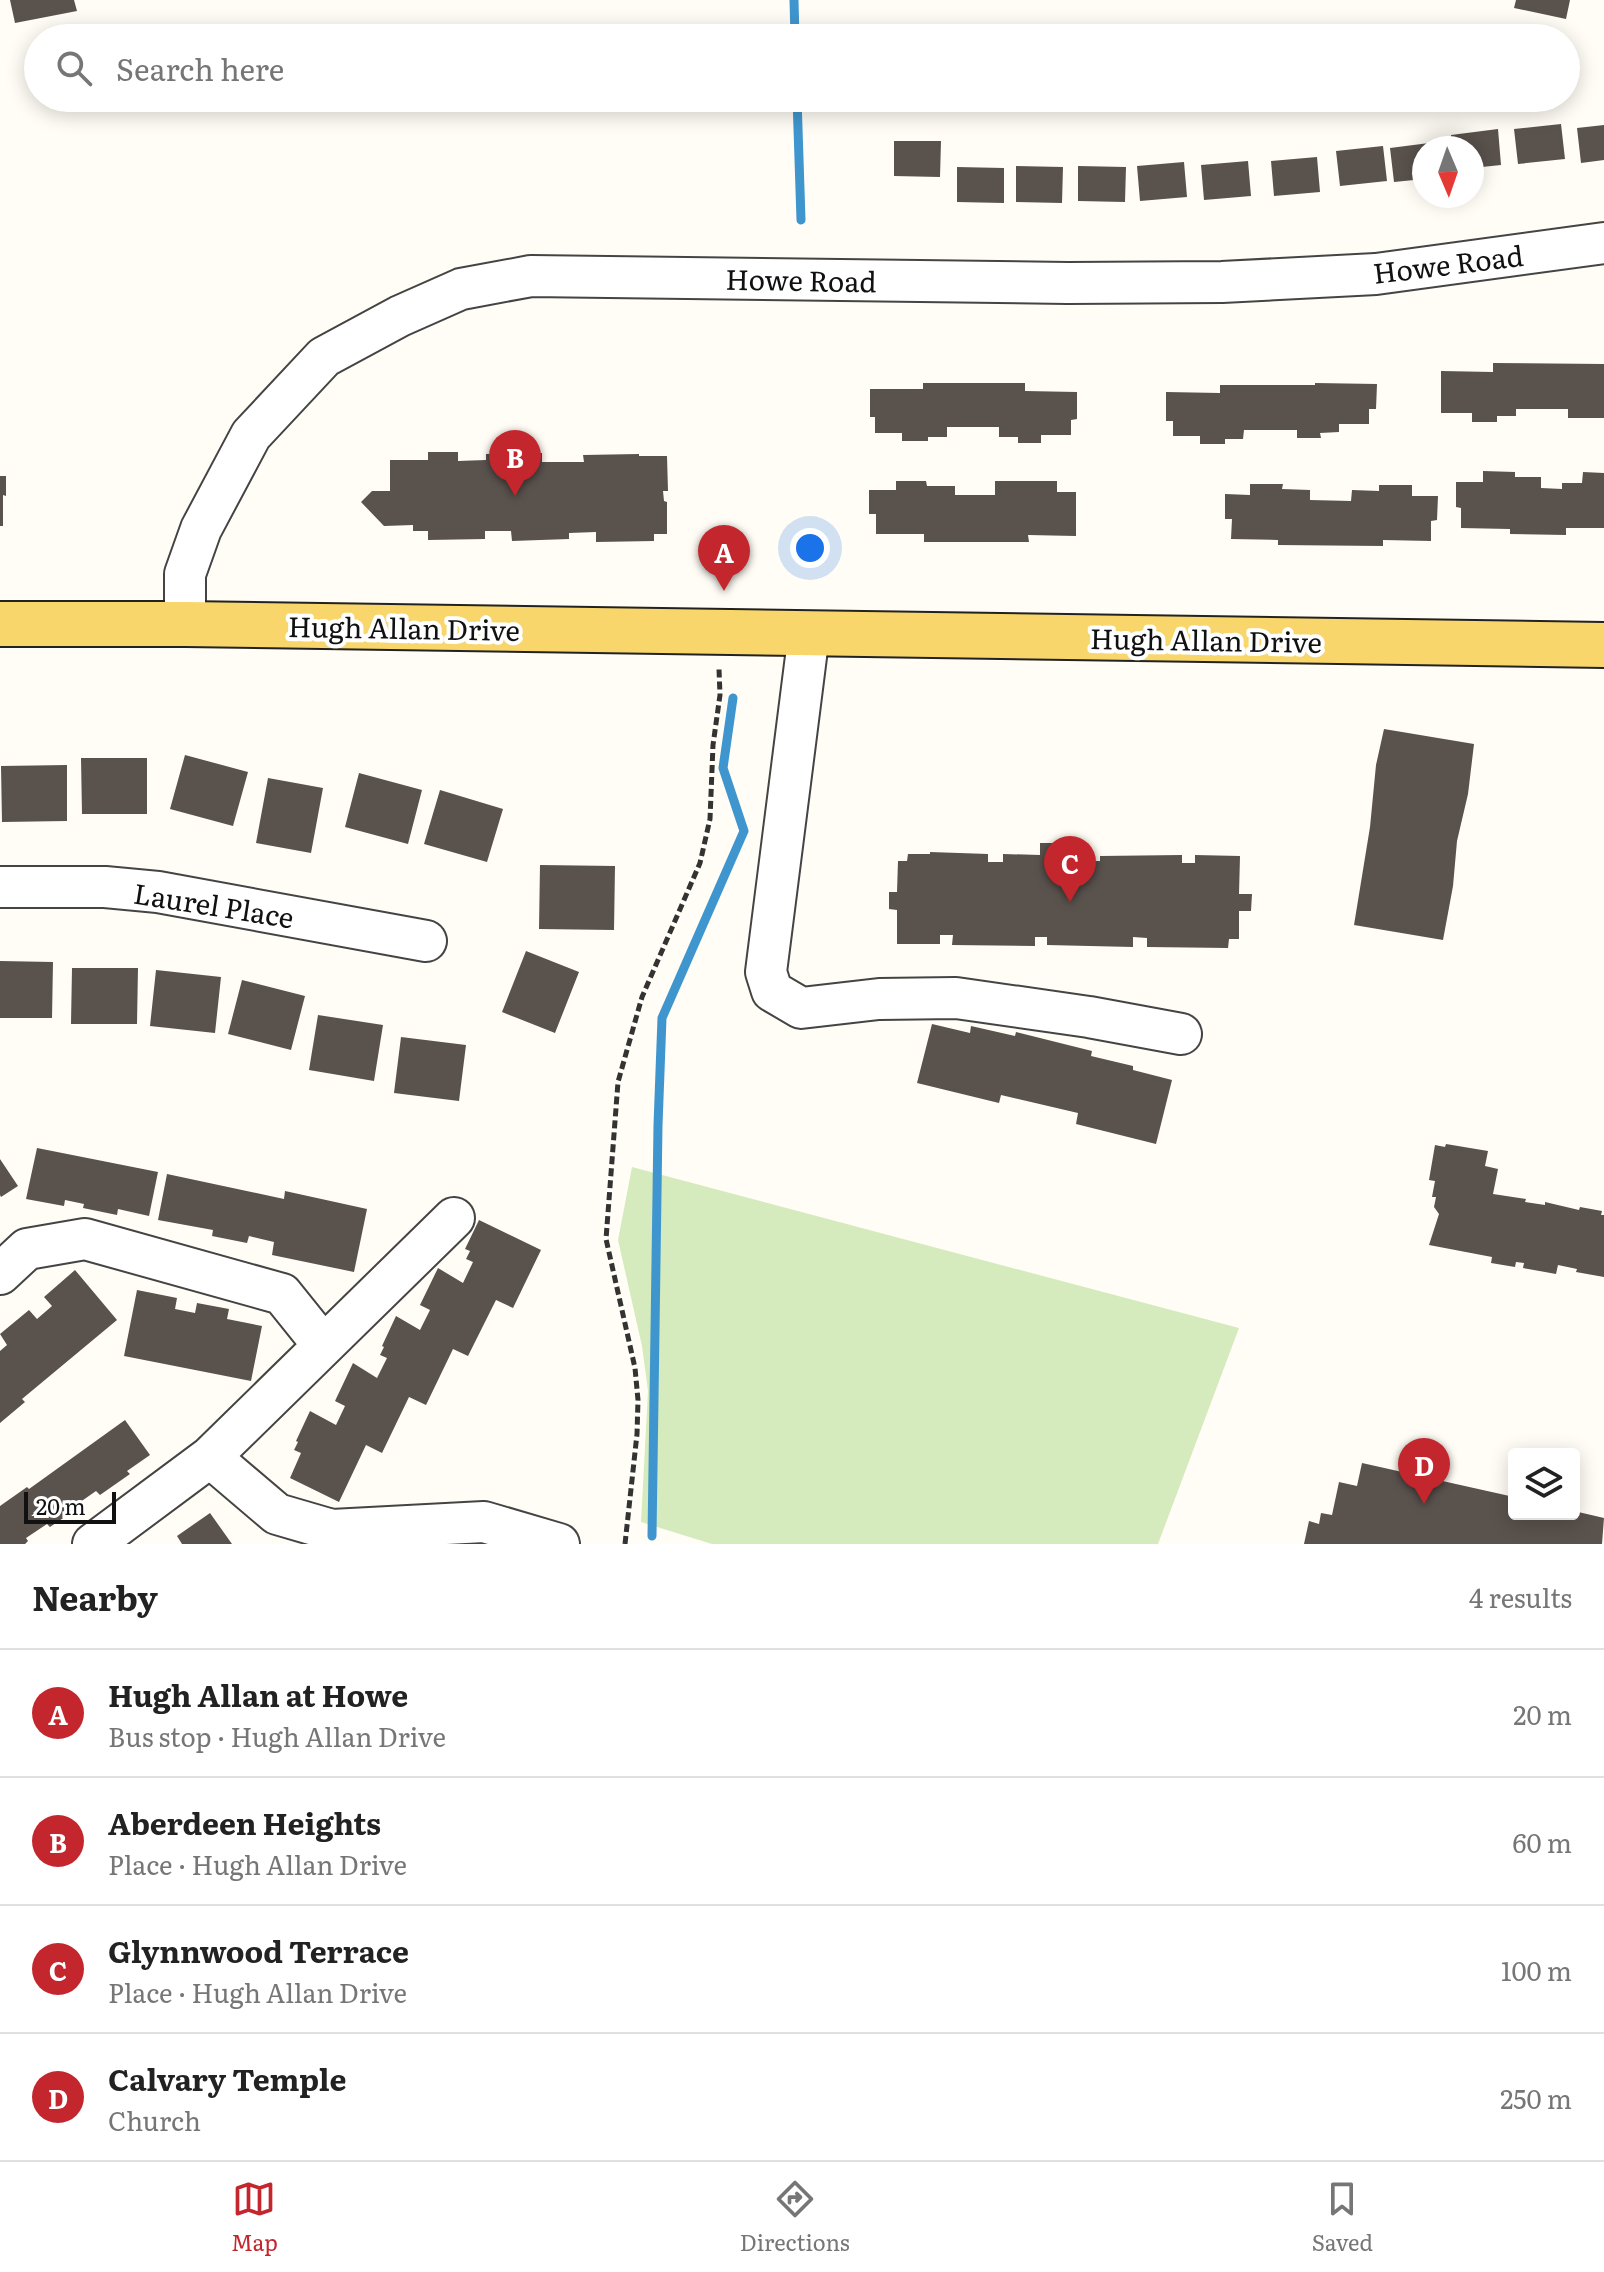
<!DOCTYPE html>
<meta charset="utf-8">
<style>
:root{--surface:#fff;--page:#f6f6f6;--text:#222;--muted:#767676;--line:#e0e0e0;--accent:#c4262e}
body{margin:0;font-family:Literata,serif;background:var(--page);color:var(--text)}
.controls{position:absolute;right:24px;bottom:24px;display:grid;overflow:hidden;border-radius:8px;box-shadow:0 4px 20px #0003}
.controls button{width:72px;height:72px;display:grid;place-items:center;padding:0;border:0;border-bottom:2px solid var(--line);background:var(--surface);color:var(--text);font:40px sans-serif}
.compass{position:absolute;left:1412px;top:136px;width:72px;height:72px;border-radius:50%;background:var(--surface);box-shadow:0 4px 20px #0003;rotate:178deg}
.scale{position:absolute;left:24px;bottom:20px;width:92px;box-sizing:border-box;padding-left:8px;border:4px solid #111;border-top:0;font-size:22px;line-height:28px;white-space:nowrap;color:#111;-webkit-text-stroke:6px #fff;paint-order:stroke}
.you{position:absolute;left:810px;top:548px;width:28px;height:28px;margin:-20px;border:6px solid #fff;border-radius:50%;background:#1a73e8;box-shadow:0 0 0 12px #1a73e833}
.badge{display:grid;place-items:center;width:52px;height:52px;border-radius:50%;background:var(--accent);color:#fff;font-size:26px;font-weight:700}
.pin{position:absolute;translate:-50% -66px;filter:drop-shadow(0 2px 4px #0008)}
.pin::after{content:'';position:absolute;top:42px;width:28px;height:24px;background:inherit;clip-path:polygon(0 0,100% 0,50% 100%)}
.list{margin:0;padding:0;list-style:none}
h2{display:flex;justify-content:space-between;align-items:center;height:104px;margin:0;padding:0 32px;font-size:34px}
h2 small{font-size:26px;font-weight:400;color:var(--muted)}
.list li{display:grid;grid-template-columns:52px 1fr auto;gap:24px;align-items:center;box-sizing:border-box;height:128px;padding:0 32px;border-top:2px solid var(--line)}
.list b{display:block;font-size:30px;white-space:nowrap}
.list p{margin:0;font-size:26px;white-space:nowrap;color:var(--muted)}
.list em{font-size:26px;font-style:normal;color:var(--muted)}
.icon{flex:none;width:44px;height:44px;fill:none;stroke:currentColor;stroke-width:2;stroke-linecap:round;stroke-linejoin:round}
.map{position:relative;flex:none;width:1604px;height:1544px;overflow:hidden}
.search{position:absolute;background:var(--surface);box-shadow:0 4px 20px #0003;left:24px;right:24px;top:24px;height:88px;display:flex;align-items:center;gap:20px;box-sizing:border-box;padding:0 28px;border-radius:44px;color:var(--muted);font-size:30px}
.sheet{height:616px;background:var(--surface)}
nav{display:flex;justify-content:space-around;align-items:center;box-sizing:border-box;height:112px;border-top:2px solid var(--line);background:var(--surface);font-size:22px;color:var(--muted)}
nav a{display:grid;justify-items:center;gap:4px}
nav .on{color:var(--accent)}
.map>svg:first-child{display:block}
</style>
<div class="map">
<svg width="1604" height="1544" viewBox="0 0 1604 1544">
<rect width="100%" height="100%" fill="#fffdf5"/>
<!-- green -->
<path fill="#d5ebbd" d="M632,1167L1239,1328L1158,1544H712L641,1522L648,1391L642,1346L618,1240Z"/>
<g fill="none" stroke-linecap="round" stroke-linejoin="round">
<!-- stream -->
<path stroke="#3f96cf" stroke-width="9" d="M794,0L795,38
M797,98L801,220
M652,1536L658,1125L662,1018L744,831L723,768L733,698"/>
</g>
<!-- building -->
<path fill="#5a524d" d="M10,0H74L77,11L15,23Z
M1516,0H1570L1566,19L1514,8Z
M1561,124L1565,159L1518,164L1514,129Z
M1604,125V160L1581,163L1577,128Z
M1498,129L1501,165L1472,168V148H1452L1451,135Z
M894,141H941L940,177L894,176Z
M1437,142V148H1424V179L1394,182L1390,148Z
M1383,146L1387,181L1340,186L1336,151Z
M1317,157L1320,192L1274,196L1271,161Z
M1248,161L1251,196L1204,200L1201,165Z
M1184,162L1187,197L1140,201L1137,166Z
M1016,166L1063,167L1062,203L1016,202Z
M1078,166L1126,167L1125,202L1078,201Z
M957,167L1004,168V203L957,202Z
M1493,363L1604,364V418H1568V409H1516V416H1497V422H1472V413H1441V371L1493,372Z
M923,383H1025V391L1077,392V419L1071,420V435H1041V443H1018V437H999V427H947V437H928V441H902V433H875V417H870V389H923Z
M1315,383L1377,384L1376,409H1369V424H1339V432L1320,433L1321,438H1297V430H1244L1243,439H1225V444H1200V436H1173V421H1166V392L1220,393V385H1315Z
M428,452H458V461L486,460V454L542,453V462H584L583,455L639,454V456H667L668,491H663L664,501L667,502V534H654V541L596,542V532L569,533V539L512,541L511,531H485V539L428,540V531H413V525L384,526L361,502L372,491H390V460H428Z
M1483,471L1515,472V477H1541V488L1562,489V483H1582L1583,472L1604,473V528H1566V535L1510,534V529L1461,528V508L1456,507V482H1483Z
M0,476H6V496L3,495V526H0Z
M896,481H926L927,486H955V495H995V481H1057V492H1076V536L1028,535L1029,542H924V534H876V514H869V490H896Z
M1250,484H1283L1282,489L1310,490V500L1351,501L1352,490L1379,491V485H1412V496H1438L1437,520L1431,521V541L1383,540V546L1278,545V540L1231,539L1232,519H1225V494L1250,495Z
M1384,729L1474,744L1468,794L1457,841L1453,886L1443,940L1354,925L1370,827L1376,765Z
M185,755L248,772L233,826L170,809Z
M81,758H147V814H82Z
M67,765V821L2,822L1,766Z
M359,773L422,790L408,844L345,827Z
M268,778L323,788L311,853L256,843Z
M440,790L503,809L487,862L424,844Z
M1040,843H1084L1085,861H1100V856L1182,855V863H1195V855L1240,856L1239,894H1252L1251,911H1239V939H1229L1228,948L1147,947V938L1133,937V947L1047,945V937H1035V946L952,945L953,935H940V944H897V910L889,909V892H897L898,861H907L908,854H930V852L988,854V862H1003V854L1040,855Z
M540,865L615,866L614,930L539,929Z
M526,951L579,972L555,1033L502,1012Z
M0,961L53,962L52,1018H0Z
M72,968H138L137,1024H71Z
M156,970L221,977L215,1033L150,1026Z
M242,980L305,996L291,1050L228,1034Z
M318,1015L383,1025L374,1081L309,1070Z
M932,1024L970,1033L971,1026L1015,1036L1016,1032L1092,1051L1091,1056L1133,1066V1070L1172,1080L1156,1144L1076,1124L1078,1113L1001,1095L999,1103L917,1083Z
M401,1037L466,1045L459,1101L394,1093Z
M1446,1144L1488,1151L1485,1166L1498,1169L1493,1194L1526,1199L1525,1202L1545,1205V1202L1579,1210L1580,1207L1602,1211L1601,1215H1604V1277L1576,1272L1577,1269L1558,1265L1556,1274L1523,1268L1524,1263L1516,1262L1515,1267L1491,1263L1492,1257L1429,1245L1439,1214L1434,1207L1436,1197H1432L1435,1181L1429,1180L1435,1145L1445,1147Z
M37,1148L158,1172L149,1216L118,1209L117,1215L83,1208L84,1204L65,1200L64,1206L26,1199Z
M0,1159L18,1186L1,1197L0,1195Z
M167,1174L284,1199L285,1191L367,1209L354,1272L272,1255L274,1242L249,1236L247,1243L212,1236L213,1230L158,1220Z
M479,1220L541,1250L513,1308L496,1300L468,1356L453,1349L426,1405L409,1397L382,1453L366,1445L339,1502L290,1478L301,1453L294,1450L298,1442L296,1441L310,1411L336,1425L345,1406L335,1401L353,1363L377,1378L387,1358L380,1355L384,1347L382,1346L396,1316L420,1330L430,1310L420,1305L438,1268L463,1283L473,1262L466,1259L470,1251L465,1249Z
M75,1270L117,1320L22,1399L25,1402L0,1423V1351L7,1345L0,1334L29,1310L37,1319L52,1306L44,1297Z
M137,1290L177,1298L175,1309L195,1313L197,1303L229,1309L227,1319L262,1326L251,1381L124,1356Z
M125,1420L150,1455L127,1471L130,1474L100,1495L96,1491L76,1505L78,1508L50,1527L47,1524L26,1538L28,1541L25,1544H0V1506L27,1487L29,1489Z
M1362,1463L1514,1497V1514H1574V1511L1604,1518L1602,1544H1304L1309,1521L1319,1524L1321,1513L1332,1515L1339,1482L1357,1486Z
M210,1513L232,1544H182L177,1536Z"/>
<g fill="none" stroke-linecap="round" stroke-linejoin="round">
<defs>
<path id="minor" d="M185,624V574L201,529L251,435L324,357L400,316L461,289L531,276L1068,283L1222,282L1376,274L1604,243
M809,633L766,972L772,991L801,1008L879,999L956,998L1089,1017L1181,1034
M0,887H105L158,892L426,941
M0,1274L27,1249L85,1239L282,1294L323,1345
M210,1457L277,1514L332,1530L484,1522L559,1544
M93,1544L210,1457L454,1218"/>
<path id="major" d="M0,624H185L1604,645"/>
</defs>
<!-- minor casing -->
<use href="#minor" stroke="#444" stroke-width="44"/>
<!-- major casing -->
<use href="#major" stroke="#222" stroke-width="48"/>
<!-- path -->
<path stroke="#333" stroke-width="5" stroke-dasharray="8 4" stroke-linecap="butt" d="M625,1544L637,1434L638,1400L635,1368L606,1239L618,1082L642,997L700,863L710,819L713,745L720,695L719,669"/>
<!-- minor -->
<use href="#minor" stroke="#fff" stroke-width="40"/>
<!-- major -->
<use href="#major" stroke="#f9d66b" stroke-width="44"/>
</g>
<g text-anchor="middle" dominant-baseline="central" stroke-width="8" stroke-linejoin="round" paint-order="stroke">
<!-- street labels -->
<g font-size="28" fill="#111" stroke="#fff">
<text transform="translate(1448 263) rotate(-7)">Howe Road</text>
<text transform="translate(801 279) rotate(1)">Howe Road</text>
<text transform="translate(404 627) rotate(1)">Hugh Allan Drive</text>
<text transform="translate(1206 639) rotate(1)">Hugh Allan Drive</text>
<text transform="translate(214 904) rotate(9)">Laurel Place</text>
</g>
</g>
</svg>
<div class="controls">
<button><svg class="icon" aria-label="layers" viewBox="0 0 24 24"><path d="M12 4l9 5-9 5-9-5zM3 14l9 5 9-5"/></svg></button>
</div>
<svg class="compass" viewBox="-18 -18 36 36"><path d="M0-13l5 13h-10z" fill="#e53935"/><path d="M0 13l5-13h-10z" fill="#767676"/></svg>
<div class="scale">20 m</div>
<div class="you"></div>
<div class="pin badge" style="left:724px;top:591px">A</div>
<div class="pin badge" style="left:515px;top:496px">B</div>
<div class="pin badge" style="left:1070px;top:902px">C</div>
<div class="pin badge" style="left:1424px;top:1504px">D</div>
<div class="search"><svg class="icon" aria-label="search" viewBox="0 0 24 24"><circle cx="10" cy="10" r="6"/><path d="M15 15l6 6"/></svg>Search here</div>
</div>
<section class="sheet">
<h2>Nearby<small>4 results</small></h2>
<ul class="list">
<li><span class="badge">A</span><div><b>Hugh Allan at Howe</b><p>Bus stop · Hugh Allan Drive</p></div><em>20 m</em></li>
<li><span class="badge">B</span><div><b>Aberdeen Heights</b><p>Place · Hugh Allan Drive</p></div><em>60 m</em></li>
<li><span class="badge">C</span><div><b>Glynnwood Terrace</b><p>Place · Hugh Allan Drive</p></div><em>100 m</em></li>
<li><span class="badge">D</span><div><b>Calvary Temple</b><p>Church</p></div><em>250 m</em></li>
</ul>
</section>
<nav>
<a class="on"><svg class="icon" aria-label="map" viewBox="0 0 24 24"><path d="M3 6l6-2 6 2 6-2v14l-6 2-6-2-6 2zM9 4v14M15 6v14"/></svg>Map</a>
<a><svg class="icon" aria-label="directions" viewBox="0 0 24 24"><path d="M12 3l9 9-9 9-9-9zM9 14v-3h6M13 9l2 2-2 2"/></svg>Directions</a>
<a><svg class="icon" aria-label="saved" viewBox="0 0 24 24"><path d="M7 4h10v16l-5-4-5 4z"/></svg>Saved</a>
</nav>
